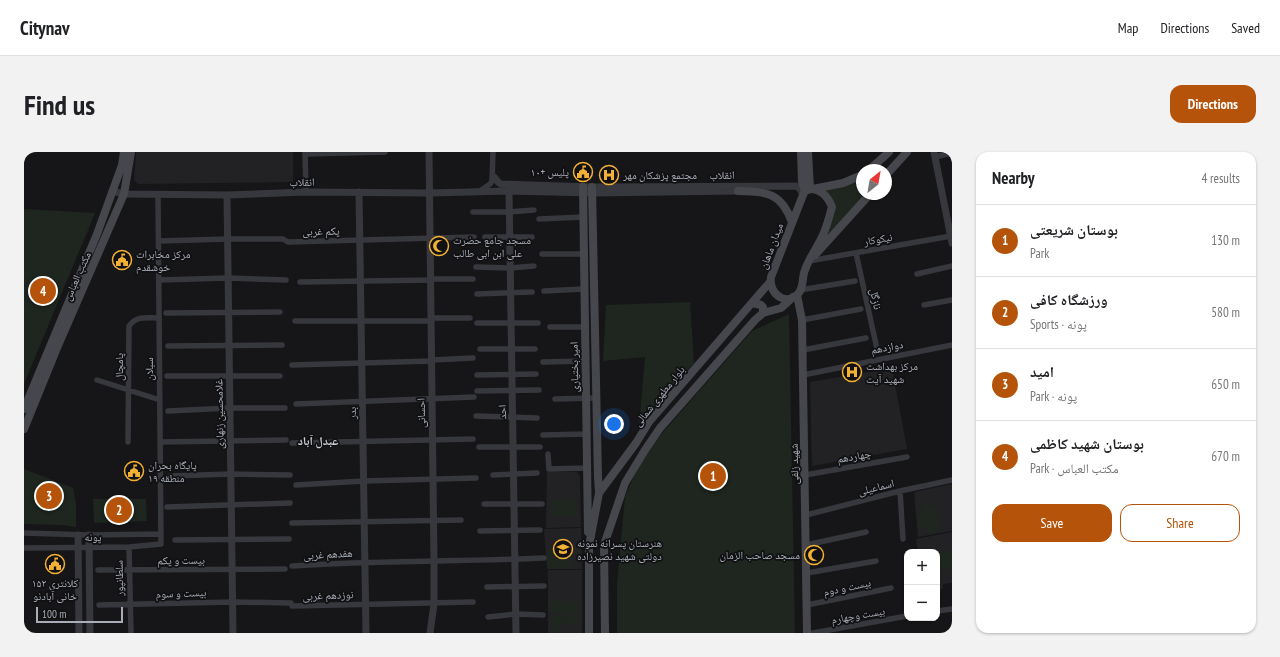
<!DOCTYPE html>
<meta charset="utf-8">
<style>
:root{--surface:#fff;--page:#f2f2f2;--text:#202124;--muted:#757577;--line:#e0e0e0;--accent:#b45309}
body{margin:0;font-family:"PT Sans Narrow","Noto Naskh Arabic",sans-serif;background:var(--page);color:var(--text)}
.controls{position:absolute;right:12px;bottom:12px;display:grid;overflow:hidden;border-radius:8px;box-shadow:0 1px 3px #0004}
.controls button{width:36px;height:36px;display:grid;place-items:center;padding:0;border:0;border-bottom:1px solid var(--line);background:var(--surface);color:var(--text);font:20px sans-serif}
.compass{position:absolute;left:832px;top:12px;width:36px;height:36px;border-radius:50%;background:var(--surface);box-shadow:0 1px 3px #0004;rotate:31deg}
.scale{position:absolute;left:12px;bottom:10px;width:87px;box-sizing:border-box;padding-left:4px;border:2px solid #a8adb8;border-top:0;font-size:11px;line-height:14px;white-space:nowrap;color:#a8adb8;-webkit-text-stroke:3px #111113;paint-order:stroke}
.you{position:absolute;left:590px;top:272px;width:14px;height:14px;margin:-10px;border:3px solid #fff;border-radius:50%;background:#1a73e8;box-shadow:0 0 0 6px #1a73e833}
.badge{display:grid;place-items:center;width:26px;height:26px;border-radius:50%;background:var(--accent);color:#fff;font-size:13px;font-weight:700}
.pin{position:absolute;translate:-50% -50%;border:2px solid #fff;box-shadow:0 1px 4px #0006}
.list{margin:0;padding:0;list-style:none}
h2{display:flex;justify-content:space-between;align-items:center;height:52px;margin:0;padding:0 16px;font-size:17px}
h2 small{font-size:13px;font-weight:400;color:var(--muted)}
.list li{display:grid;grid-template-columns:26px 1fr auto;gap:12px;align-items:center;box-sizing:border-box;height:72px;padding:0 16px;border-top:1px solid var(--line)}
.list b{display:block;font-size:15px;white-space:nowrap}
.list p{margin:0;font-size:13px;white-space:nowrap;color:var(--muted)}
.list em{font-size:13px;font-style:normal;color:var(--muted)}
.actions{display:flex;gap:8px;padding:12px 16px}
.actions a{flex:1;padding:9px 0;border:1px solid var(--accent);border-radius:12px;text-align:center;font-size:14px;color:var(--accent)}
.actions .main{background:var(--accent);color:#fff}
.map{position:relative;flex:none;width:928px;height:481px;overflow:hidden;border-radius:12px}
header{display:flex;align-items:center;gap:24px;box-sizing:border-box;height:56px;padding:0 20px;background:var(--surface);border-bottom:1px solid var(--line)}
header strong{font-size:19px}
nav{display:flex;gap:22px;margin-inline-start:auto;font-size:14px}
.intro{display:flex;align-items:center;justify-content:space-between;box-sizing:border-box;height:96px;padding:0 24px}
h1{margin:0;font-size:28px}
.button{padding:10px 18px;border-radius:12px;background:var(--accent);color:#fff;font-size:14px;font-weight:700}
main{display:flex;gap:24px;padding:0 24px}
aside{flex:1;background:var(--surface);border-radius:12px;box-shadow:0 1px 3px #0004}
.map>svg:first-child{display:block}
</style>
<header>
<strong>Citynav</strong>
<nav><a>Map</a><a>Directions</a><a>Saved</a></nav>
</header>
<div class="intro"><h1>Find us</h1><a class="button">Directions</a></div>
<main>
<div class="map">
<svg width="928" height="481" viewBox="0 0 928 481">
<rect width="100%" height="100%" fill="#161618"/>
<!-- built -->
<path fill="#222225" d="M112,0H269V30L114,32L110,28Z
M868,216L883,297L788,314L786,230Z
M523,320H553L556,324L557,375L522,376Z
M928,332V379L894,385L890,340Z
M557,376L558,417H523L520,377Z
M928,380V431L919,432V437L913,438V400H894L892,387Z
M524,418H558V481H524Z"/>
<!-- green -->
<path fill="#1e261f" d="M838,25V42H841L796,93L811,59L800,39L809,34Z
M0,57L71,61L0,232Z
M666,150L670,211L615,274L621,205L579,209L582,153Z
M765,162L771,481H593V432L601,345L619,303L728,179Z
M0,317L49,336L52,352V375L37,373L0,372Z
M69,347H122L123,369L70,371Z
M529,347H552V364H529Z
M911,353L916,380L903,382L902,375H894L893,361L899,360L898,355Z
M523,397H547V416H523Z
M928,399V417L913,419V401Z
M525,449H555V461H525Z
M537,462L554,463V472L536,471V479L528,480V464H536V471Z"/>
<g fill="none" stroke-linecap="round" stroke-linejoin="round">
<!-- minor -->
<path stroke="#37383d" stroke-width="5.5" d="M281,0L282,40
M281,2L361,0
M911,5L928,1
M456,39L466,32L468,29L469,0
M449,60H485L510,58
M515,67L559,65
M461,85H508
M135,89L204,87H259L264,90L450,85
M832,101L853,197
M518,102H560
M785,109L927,84
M452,115L486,116L510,114
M893,122L928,114
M407,127H449
M135,128L205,126L262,128
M276,130L407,128
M776,138L831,129
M520,139L560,137
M453,142L508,140
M900,153L928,148
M142,161L256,160
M407,166H446
M778,168L837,157
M271,169H407
M453,171H514
M526,175H561
M144,194L258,193
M456,197H511
M779,198L842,186
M408,208L449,206
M519,210L561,209
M268,213L408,209
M453,223L512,222
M779,223L928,193
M143,224H256
M73,228L136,248
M453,239L515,238
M531,247L572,246
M272,252L450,245
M144,259L206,256H261
M452,264L513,266
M519,283L562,282
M104,290L105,174C113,163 123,166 135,166
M136,290L262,288
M268,291L449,287
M455,295H516
M524,302L525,317L563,316
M469,323L513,321
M781,323L883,305
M146,324L207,322L266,323
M272,333L340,329L452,326
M876,339L879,387
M460,352H518
M143,355L266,351
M782,363L876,339L928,328
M268,371L437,368
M456,379L516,378
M0,381L65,383L137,382
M151,388L265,387
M782,393L842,380
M105,395L107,481
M0,396L105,395L137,392L134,42
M268,414C352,408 436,410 520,406
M74,418L261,417
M783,421L852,409
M463,435L520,434
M75,453L209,450L267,451
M783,453L867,436
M268,454L449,450
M913,459L928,457
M464,465L492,462L519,463
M789,481L883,464"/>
<!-- tertiary -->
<path stroke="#37383d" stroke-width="7" d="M405,0L410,409V452L406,481
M910,0L928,91
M470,25L474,30L477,32L568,35L772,34L776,37L779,43
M88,39L100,42L203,43L282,40L406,41L485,39L568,41L714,39
M485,39L492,481
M335,40L342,481
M203,43L209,481
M54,383L55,481
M65,383L66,481"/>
<!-- secondary -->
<path stroke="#45474d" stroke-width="8" d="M777,0L778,30L781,39
M784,0L786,37
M845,18L865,0
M862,23L883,0
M559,35L564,380
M568,35L574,325L575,341
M786,37C797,37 804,45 808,55C805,65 803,75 798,85C793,96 785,106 781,118C778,124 780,132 776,139C766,156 744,144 747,125L779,43L781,39Z
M789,37L819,31L838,23
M714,39C743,40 757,40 768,70
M791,103L846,42
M773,143L778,168L783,481
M729,151L737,153L739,155V161
M0,257L73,82L98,13L100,0
M0,277L33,196L100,42L107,0
M565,481V394L575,341L612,291L625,270L746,130
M581,481L580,393L601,331L621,298L636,276L731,168L739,161L757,156L769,145"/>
</g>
<!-- icons -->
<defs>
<symbol id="civic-ring" viewBox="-11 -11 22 22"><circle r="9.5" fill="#111113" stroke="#f2b134" stroke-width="1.5"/><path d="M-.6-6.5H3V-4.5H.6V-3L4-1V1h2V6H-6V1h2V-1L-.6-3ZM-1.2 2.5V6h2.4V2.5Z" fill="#f2b134"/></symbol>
<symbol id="hospital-ring" viewBox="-11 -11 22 22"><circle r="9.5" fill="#111113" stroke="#f2b134" stroke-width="1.5"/><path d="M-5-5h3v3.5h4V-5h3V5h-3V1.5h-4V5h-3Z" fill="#f2b134"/></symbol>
<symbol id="mosque-ring" viewBox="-11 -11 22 22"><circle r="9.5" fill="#111113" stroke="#f2b134" stroke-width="1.5"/><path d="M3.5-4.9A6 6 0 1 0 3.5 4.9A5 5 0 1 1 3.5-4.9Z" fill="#f2b134"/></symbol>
<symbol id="school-ring" viewBox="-11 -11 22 22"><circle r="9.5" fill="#111113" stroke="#f2b134" stroke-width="1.5"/><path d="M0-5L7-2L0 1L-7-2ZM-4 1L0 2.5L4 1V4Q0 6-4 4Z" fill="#f2b134"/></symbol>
</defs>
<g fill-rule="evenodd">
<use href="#civic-ring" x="548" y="9" width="22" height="22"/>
<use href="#hospital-ring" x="574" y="12" width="22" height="22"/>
<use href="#mosque-ring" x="404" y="83" width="22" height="22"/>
<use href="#civic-ring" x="87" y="97" width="22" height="22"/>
<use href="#hospital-ring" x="817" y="209" width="22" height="22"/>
<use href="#civic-ring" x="99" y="308" width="22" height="22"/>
<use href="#school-ring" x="528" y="386" width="22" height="22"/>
<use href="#mosque-ring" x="779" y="392" width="22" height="22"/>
<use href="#civic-ring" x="20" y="401" width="22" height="22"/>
</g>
<g text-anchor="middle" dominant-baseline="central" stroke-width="3.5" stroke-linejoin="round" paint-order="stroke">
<!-- poi labels -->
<g font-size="11" fill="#a8adb8" stroke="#111113" text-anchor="start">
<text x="545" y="20" text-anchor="end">پلیس +۱۰</text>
<text x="599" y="23">مجتمع پزشکان مهر</text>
<text x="429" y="88">مسجد جامع حضرت<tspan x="429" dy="13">علی ابن ابی طالب</tspan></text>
<text x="112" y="102">مرکز مخابرات<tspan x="112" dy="13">خوشقدم</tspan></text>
<text x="842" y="214">مرکز بهداشت<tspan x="842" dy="13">شهید آیت</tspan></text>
<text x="124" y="313">پایگاه بحران<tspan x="124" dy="13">منطقه ۱۹</tspan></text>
<text x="553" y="391">هنرستان پسرانه نمونه<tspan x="553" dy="13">دولتی شهید نصیرزاده</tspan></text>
<text x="776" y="403" text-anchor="end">مسجد صاحب الزمان</text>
<text x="31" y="431" text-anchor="middle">کلانتری ۱۵۲<tspan x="31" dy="13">خانی آبادنو</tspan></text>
</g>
<!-- street labels -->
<g font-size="11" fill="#a8adb8" stroke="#111113">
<text transform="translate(698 23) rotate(-1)">انقلاب</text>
<text transform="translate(278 30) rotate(-1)">انقلاب</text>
<text transform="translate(297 79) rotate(-1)">یکم غربی</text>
<text transform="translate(854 87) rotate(-10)">نیکوکار</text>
<text transform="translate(747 94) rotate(-69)">میدان ماهان</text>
<text transform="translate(53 124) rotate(-66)">مکتب العباس</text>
<text transform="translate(852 147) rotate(78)">نازگل</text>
<text transform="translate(863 195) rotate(-11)">دوازدهم</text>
<text transform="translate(95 215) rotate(-90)">پامچال</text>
<text transform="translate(550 215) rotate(-91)">امیر بختیاری</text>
<text transform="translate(125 217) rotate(-90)">سبلان</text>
<text transform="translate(635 244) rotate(-51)">بلوار مطهری شمالی</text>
<text transform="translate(478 260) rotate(-91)">احد</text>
<text transform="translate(328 261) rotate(-91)">بدر</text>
<text transform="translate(397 261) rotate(-91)">احسانی</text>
<text transform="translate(195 262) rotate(-91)">غلامحسین زنهاری</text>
<text transform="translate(830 304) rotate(-10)">چهاردهم</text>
<text transform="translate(770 312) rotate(-91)">شهید زلفی</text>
<text transform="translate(852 335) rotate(-14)">اسماعیلی</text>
<text x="69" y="385">پونه</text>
<text transform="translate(304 402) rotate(-3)">هفدهم غربی</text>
<text transform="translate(157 408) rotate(-1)">بیست و یکم</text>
<text transform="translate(95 426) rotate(-91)">سلطانپور</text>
<text transform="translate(823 435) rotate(-12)">بیست و دوم</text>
<text transform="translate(157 441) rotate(-2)">بیست و سوم</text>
<text transform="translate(304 443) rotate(-2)">نوزدهم غربی</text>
<text transform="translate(834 463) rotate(-10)">بیست وچهارم</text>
</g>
<!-- neighbourhood labels -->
<g font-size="12" font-weight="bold" fill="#c9ccd4" stroke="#111113">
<text x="294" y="288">عبدل آباد</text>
</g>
</g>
</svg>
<div class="controls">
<button>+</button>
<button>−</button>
</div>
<svg class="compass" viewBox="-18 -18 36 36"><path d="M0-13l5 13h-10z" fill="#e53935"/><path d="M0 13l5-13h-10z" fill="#757577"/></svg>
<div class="scale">100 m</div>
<div class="you"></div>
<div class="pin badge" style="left:689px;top:324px">1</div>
<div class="pin badge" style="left:95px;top:358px">2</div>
<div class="pin badge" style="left:25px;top:344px">3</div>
<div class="pin badge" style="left:19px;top:139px">4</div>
</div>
<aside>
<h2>Nearby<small>4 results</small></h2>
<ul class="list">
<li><span class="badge">1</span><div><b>بوستان شریعتی</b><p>Park</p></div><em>130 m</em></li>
<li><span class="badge">2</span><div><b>ورزشگاه کافی</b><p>Sports · پونه</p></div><em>580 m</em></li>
<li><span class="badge">3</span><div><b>امید</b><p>Park · پونه</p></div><em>650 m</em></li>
<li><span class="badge">4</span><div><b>بوستان شهید کاظمی</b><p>Park · مکتب العباس</p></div><em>670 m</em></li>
</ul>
<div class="actions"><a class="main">Save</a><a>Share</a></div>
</aside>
</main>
